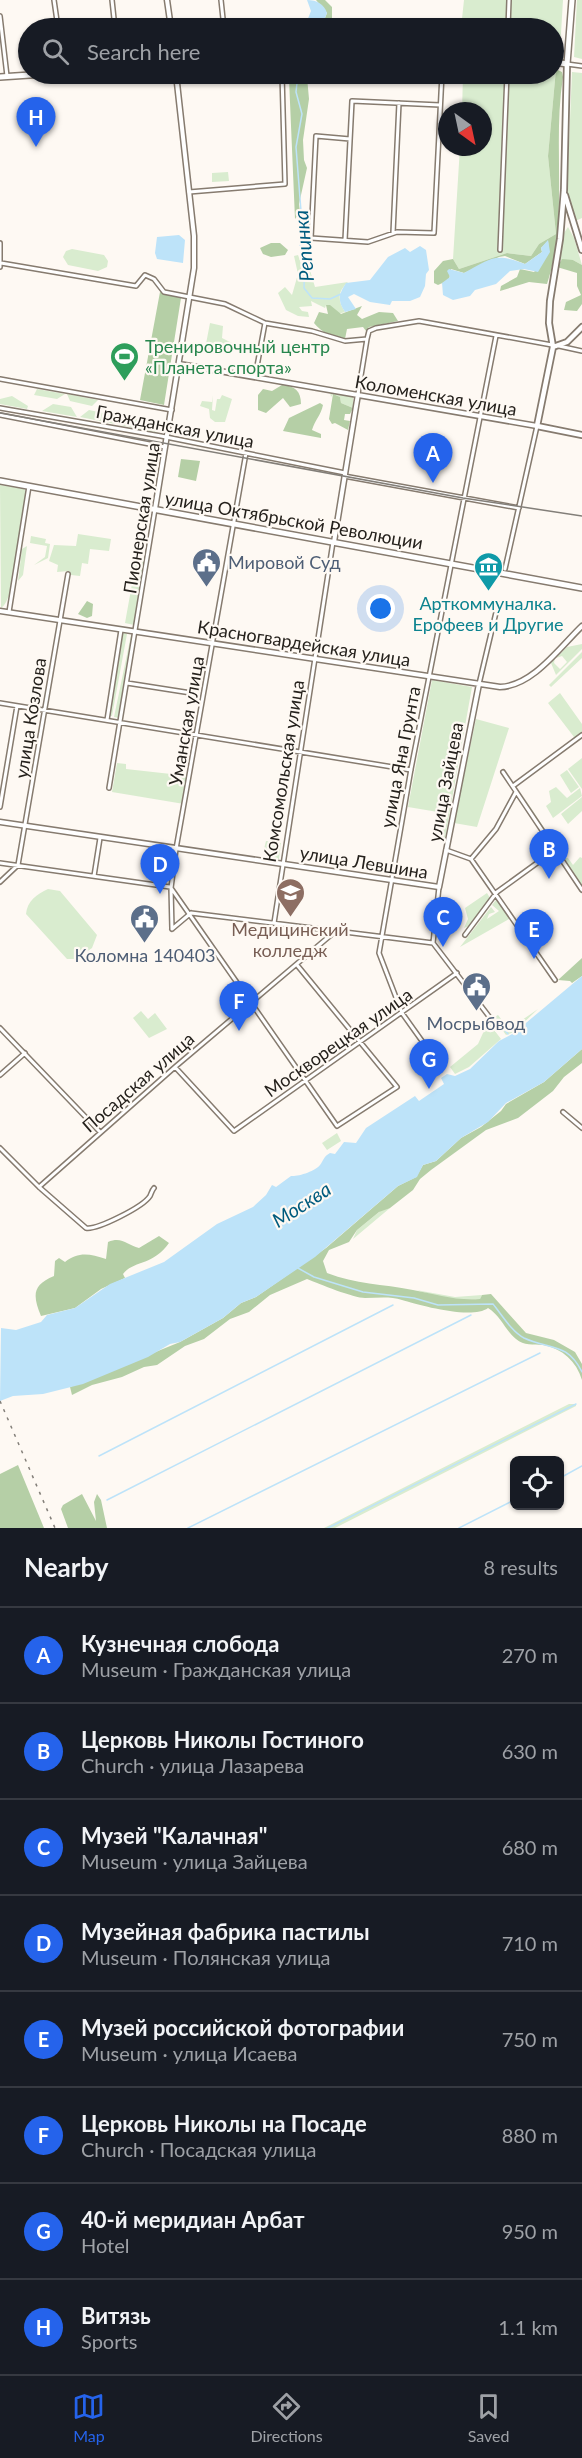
<!DOCTYPE html>
<meta charset="utf-8">
<style>
:root{--surface:#171b24;--page:#242831;--text:#f1f3f6;--muted:#9ea1a6;--line:#363941;--accent:#2563eb}
body{margin:0;font-family:Lato,sans-serif;background:var(--page);color:var(--text)}
.controls{position:absolute;right:18px;bottom:18px;display:grid;overflow:hidden;border-radius:9px;box-shadow:0 2px 4px #0004}
.controls button{width:54px;height:54px;display:grid;place-items:center;padding:0;border:0;border-bottom:2px solid var(--line);background:var(--surface);color:var(--text);font:30px sans-serif}
.compass{position:absolute;left:438px;top:102px;width:54px;height:54px;border-radius:50%;background:var(--surface);box-shadow:0 2px 4px #0004;rotate:147deg}
.you{position:absolute;left:381px;top:609px;width:21px;height:21px;margin:-15px;border:4px solid #fff;border-radius:50%;background:#1a73e8;box-shadow:0 0 0 9px #1a73e833}
.badge{display:grid;place-items:center;width:39px;height:39px;border-radius:50%;background:var(--accent);color:#fff;font-size:20px;font-weight:700}
.pin{position:absolute;translate:-50% -50px;filter:drop-shadow(0 2px 3px #0008)}
.pin::after{content:'';position:absolute;top:32px;width:21px;height:18px;background:inherit;clip-path:polygon(0 0,100% 0,50% 100%)}
.list{margin:0;padding:0;list-style:none}
h2{display:flex;justify-content:space-between;align-items:center;height:78px;margin:0;padding:0 24px;font-size:26px}
h2 small{font-size:20px;font-weight:400;color:var(--muted)}
.list li{display:grid;grid-template-columns:39px 1fr auto;gap:18px;align-items:center;box-sizing:border-box;height:96px;padding:0 24px;border-top:2px solid var(--line)}
.list b{display:block;font-size:22px;white-space:nowrap}
.list p{margin:0;font-size:20px;white-space:nowrap;color:var(--muted)}
.list em{font-size:20px;font-style:normal;color:var(--muted)}
.icon{flex:none;width:33px;height:33px;fill:none;stroke:currentColor;stroke-width:2;stroke-linecap:round;stroke-linejoin:round}
.map{position:relative;flex:none;width:582px;height:1528px;overflow:hidden}
.search{position:absolute;background:var(--surface);box-shadow:0 2px 4px #0004;left:18px;right:18px;top:18px;height:66px;display:flex;align-items:center;gap:15px;box-sizing:border-box;padding:0 21px;border-radius:33px;color:var(--muted);font-size:22px}
.sheet{height:846px;background:var(--surface)}
nav{display:flex;justify-content:space-around;align-items:center;box-sizing:border-box;height:84px;border-top:2px solid var(--line);background:var(--surface);font-size:16px;color:var(--muted)}
nav a{display:grid;justify-items:center;gap:3px}
nav .on{color:var(--accent)}
.map>svg:first-child{display:block}
</style>
<div class="map">
<svg width="582" height="1528" viewBox="0 0 582 1528">
<rect width="100%" height="100%" fill="#fef9f3"/>
<!-- green -->
<path fill="#d9eccf" d="M464,0H563L560,50L554,49V28H461Z
M577,0H582V59L574,57Z
M554,69H556L548,156L556,234L539,244L531,256L507,253L459,269L453,259L460,147H483V111H462L463,75L554,74Z
M572,72L582,73V218L573,222L567,193Z
M228,172L229,181L212,182V173Z
M568,227L574,238L582,265L573,260H559L564,233Z
M72,249L104,255L108,261L107,267L98,271L68,265L63,257L66,251Z
M298,255L303,269L309,267L315,287L348,282C338,291 337,300 345,312L338,314L326,305L325,308L311,301L312,306L299,307L302,311L308,312L309,317L298,316L286,310L278,293L285,287L292,295L298,274L294,256Z
M210,323L223,326L222,338L232,343L229,353L205,349Z
M37,389L65,394L57,399L34,395Z
M333,391L353,396V408L341,403L340,397L333,394L331,397L330,392Z
M67,394L98,400L92,406L70,401Z
M213,395L212,410L215,411L217,399H220L222,395L232,399L225,422H215L210,418L209,409L200,406L202,401L212,402Z
M12,396L28,406L27,409L0,404V399Z
M53,404L71,407L77,417L42,411Z
M89,410L108,414L115,424L80,417Z
M129,417L149,421L158,433L120,425Z
M0,485L24,489L27,493C24,513 16,601 1,608Z
M78,534L111,539L109,551L90,549L88,564L82,563L80,576L71,575L69,571L57,572L58,565L49,561L54,545L76,546Z
M31,536L46,539L45,543L50,544L48,558L34,565L45,557L47,546L30,543Z
M27,546L23,575L18,581L22,549Z
M137,556L147,558L134,625L125,623Z
M123,633L127,634L112,716H108Z
M131,635H133L119,718L114,717Z
M582,644V649L556,675L551,663L555,658L554,663L560,669L567,662L562,656L556,658L567,647Z
M582,652V658L551,687L549,685Z
M432,680L472,687L445,838L440,837L444,813L408,807Z
M560,693L582,724V733L570,742L574,737L548,703Z
M476,719L509,728L477,827L454,823Z
M582,758V789L568,769Z
M117,763L126,764V769L189,776L184,804L112,792Z
M567,770L579,787L571,793L560,775Z
M556,787L567,798L580,788L582,796L553,818L546,806L551,802L549,791Z
M521,793L555,844L560,841L558,837L561,835L564,843L554,846Z
M582,797V811L568,824L561,814Z
M266,841L281,843L279,859L267,858L268,851L264,849Z
M580,857L582,858V887L563,858H568L573,865Z
M48,889L60,891L97,935L92,948L76,959H67L26,914C27,901 37,894 48,889Z
M487,893L490,898L469,926L464,928L468,919L465,908Z
M496,900L511,918L460,947L491,907L495,912L489,914L487,919L499,911L492,905Z
M538,1009L514,1032L506,1035L493,1018L498,1015L509,1029Z
M141,1011L148,1019L155,1013L167,1029L149,1038L133,1018Z
M488,1022L501,1039L469,1067L455,1074L450,1067L478,1044Z
M337,1133L341,1141L327,1150L322,1143Z
M384,1208H390L353,1239L357,1230Z
M416,1290L455,1297L482,1295L480,1299L450,1300Z
M569,1404H576V1406L335,1528H324Z"/>
<!-- forest -->
<path fill="#b5cfa6" d="M316,0H325L332,7V23L327,28H321L327,13Z
M556,69L562,72L563,77C552,147 569,217 547,284L529,282L500,291L501,286L517,277L520,269L534,272C543,263 550,254 548,241L541,248L542,252L525,264L505,256L499,257L464,273L451,269L449,280L438,285L434,283V271L443,261L453,259L459,269L507,253L531,256L539,244L556,234L548,156Z
M295,74H313L307,77L309,99L303,140L304,160L307,168L299,204L300,212L295,219L289,79Z
M271,243H280L288,250L285,255L271,257L263,254L260,248Z
M562,259L573,260L582,265V304L577,311L564,310L566,302L581,295L577,286V273L557,267Z
M160,292L181,298L164,405L140,400Z
M326,305H330L341,314L362,306L357,315L362,319L379,312L393,313L398,321L369,327L366,331L363,327L347,329L345,339C334,339 321,332 314,323L319,312L328,314Z
M282,385C295,386 301,391 301,404L290,407L283,398L266,413L258,410V395L263,389L272,391Z
M333,394L340,397L341,403L353,408L350,414H345L344,420L350,421L348,430L335,423L332,424L329,419Z
M320,403L323,405C321,415 315,420 312,430L321,434V438L283,431L289,418Z
M181,459L200,461L196,481L178,477Z
M87,601L93,604L92,616L87,618L78,614Z
M582,958V976L572,983L570,981L558,980Z
M582,1049V1063L564,1077L553,1091L518,1118L486,1130L431,1170L420,1179L413,1190L390,1208L379,1212L357,1230L349,1242L329,1250L323,1261L327,1273C356,1284 382,1284 413,1290C436,1294 455,1301 480,1299L482,1295L491,1294L526,1333L554,1340L575,1352L582,1364V1380C576,1361 563,1349 543,1345C533,1344 524,1346 516,1339C505,1330 501,1316 488,1308C472,1320 419,1305 402,1300C390,1296 377,1298 365,1298C354,1298 319,1284 307,1279L270,1295L249,1312L230,1319L204,1339L185,1346L157,1365L144,1367L122,1377L92,1385L72,1395L70,1387L180,1342L223,1318L241,1303L256,1297L326,1248L398,1186L416,1177L423,1165L436,1161L461,1138L481,1127L501,1111L506,1104L544,1082Z
M159,1236L169,1243C153,1266 134,1260 123,1274L125,1278L101,1289L75,1308L41,1316C32,1294 33,1285 54,1276L55,1261L59,1258L65,1262C79,1251 90,1254 106,1259L108,1242C122,1236 127,1245 139,1248Z
M18,1465L44,1528H0V1474Z
M82,1494L96,1521L94,1502L97,1494L101,1500L107,1528H68L61,1509L63,1505Z"/>
<!-- water -->
<path fill="#bde3f9" d="M307,0C317,0 324,4 327,13L321,28H307V21L311,11Z
M179,235L185,240L183,263L157,259L155,253L157,237Z
M548,240L550,252L538,272L524,269L510,271L496,284L475,290L470,296L453,300L443,295L442,283L450,277L447,271L449,269L464,273C490,259 495,252 525,264L542,252L541,248Z
M420,246L426,250L429,270L426,274L425,286L420,297L410,301H392L390,305L370,302L354,294L348,297L356,309L345,312C337,300 339,294 346,283L370,280L388,257L405,248L410,252Z
M582,976V1049L544,1082L506,1103L488,1122L461,1138L436,1161L423,1165L417,1177L398,1186L315,1257L256,1297L241,1303L223,1318L180,1342L170,1344L148,1357L83,1384L43,1394L13,1396L0,1401L1,1328L16,1330L41,1322L47,1315L75,1308L110,1284L164,1262L217,1224L253,1207L266,1195L272,1185L276,1187L291,1176C297,1177 316,1171 320,1165C324,1160 323,1157 330,1153L335,1154L344,1142L356,1143L366,1128L415,1096L419,1101L444,1084L441,1078L447,1074L455,1076L470,1069L499,1041L514,1033Z"/>
<g fill="none" stroke-linecap="round" stroke-linejoin="round">
<!-- stream -->
<path stroke="#bde3f9" stroke-width="1.5" d="M298,74L296,92L302,114L296,147L303,237L300,245L305,254L304,288L312,298L330,299L341,294
M494,1017L508,1034
M296,1267L314,1277L363,1292L414,1298L438,1305L493,1304C502,1315 512,1332 524,1338C550,1350 567,1342 582,1372
M99,1456L393,1305
M560,1478L582,1466
M107,1500L471,1315
M188,1528L540,1353
M328,1528L576,1404
M459,1528L514,1500"/>
<defs>
<path id="minor" d="M54,0L58,28
M112,0L115,28
M221,0L224,28
M0,16L7,76
M508,28L509,0
M567,64L582,66
M350,139L316,136L311,238L368,242L397,232L434,233L442,74
M189,192L285,184L282,74
M393,233L399,103
M345,240L352,101L440,105
M0,243V267
M500,250L507,74
M1,263L136,286L145,275L154,279L164,292L225,304L265,323L312,331L345,341L367,339
M559,346L582,351
M255,377L265,323
M0,379L172,410
M358,394L367,339L369,331L376,328L419,321L552,345
M0,408L161,436L345,473
M0,415L165,447
M344,476L519,508
M505,569L537,426
M9,612L29,486
M127,683L191,693
M479,684L498,604
M0,703L411,770
M107,720L121,630
M503,772L582,890
M513,786L582,735
M109,788L155,509
M0,807L17,706
M446,850L471,859L555,980
M471,859L496,829L516,792
M0,863L170,887
M94,876L100,838
M0,882L18,865L68,574
M439,887L433,943L491,1019
M171,888L337,1126L397,1087L297,965
M191,913L433,943
M274,923L333,542
M172,929L171,888L176,849L246,453
M172,929L191,913
M465,935L497,892L555,850
M0,1028L100,1132
M427,1048L402,1013L379,953L411,769L496,336
M175,1067L234,1131L457,973
M0,1075L25,1053
M563,1112L582,1128
M0,1148L39,1187L86,1228C97,1230 143,1207 150,1196C151,1194 152,1190 154,1188
M39,1187L175,1067L338,929"/>
<path id="tertiary" d="M167,0L171,28
M179,364L537,426
M155,509L194,268V236L176,74
M334,542L358,394
M0,611L500,687C533,686 560,647 582,626
M0,822L439,887L479,684"/>
<path id="secondary" d="M567,64L564,190L560,239L550,301L549,323L553,347L537,426L582,435
M565,195L582,250
M553,347L567,342L582,327"/>
<path id="primary" d="M554,62L567,64L572,0
M0,77L45,74
M0,481L582,588"/>
</defs>
<!-- minor casing -->
<use href="#minor" stroke="#867b6f" stroke-width="6"/>
<!-- tertiary casing -->
<use href="#tertiary" stroke="#867b6f" stroke-width="7"/>
<!-- secondary casing -->
<use href="#secondary" stroke="#867b6f" stroke-width="8"/>
<!-- primary casing -->
<use href="#primary" stroke="#867b6f" stroke-width="8"/>
<!-- minor -->
<use href="#minor" stroke="#fff" stroke-width="3"/>
<!-- tertiary -->
<use href="#tertiary" stroke="#fff" stroke-width="4"/>
<!-- secondary -->
<use href="#secondary" stroke="#fff" stroke-width="4.5"/>
<!-- primary -->
<use href="#primary" stroke="#fff" stroke-width="5"/>
<!-- tram -->
<path stroke="#837f79" stroke-width="1.5" d="M0,413L463,498L582,516"/>
<!-- rail -->
<path stroke="#837f79" stroke-width="1.5" stroke-dasharray="3 6" stroke-linecap="butt" d="M0,1401L55,1528"/>
</g>
<!-- icons -->
<defs>
<symbol id="stadium-pin" viewBox="-11 -11 22 30"><path d="M0 17L-7.5 6A9.5 9.5 0 1 1 7.5 6Z" fill="#2e9e5b" stroke="#fef9f3"/><path d="M0-5a6.5 5 0 1 0 0 10a6.5 5 0 1 0 0-10ZM-3.5-1.8h7v3.6h-7Z" fill="#fff"/></symbol>
<symbol id="civic-pin" viewBox="-11 -11 22 30"><path d="M0 17L-7.5 6A9.5 9.5 0 1 1 7.5 6Z" fill="#5c6f8a" stroke="#fef9f3"/><path d="M-.6-6.5H3V-4.5H.6V-3L4-1V1h2V6H-6V1h2V-1L-.6-3ZM-1.2 2.5V6h2.4V2.5Z" fill="#fff"/></symbol>
<symbol id="museum-pin" viewBox="-11 -11 22 30"><path d="M0 17L-7.5 6A9.5 9.5 0 1 1 7.5 6Z" fill="#0f9aa8" stroke="#fef9f3"/><path d="M0-6L6-3V-2H-6V-3ZM-5-1h2V3h-2ZM-1-1h2V3h-2ZM3-1h2V3H3ZM-6 4H6V6H-6Z" fill="#fff"/></symbol>
<symbol id="university-pin" viewBox="-11 -11 22 30"><path d="M0 17L-7.5 6A9.5 9.5 0 1 1 7.5 6Z" fill="#8d6e63" stroke="#fef9f3"/><path d="M0-5L7-2L0 1L-7-2ZM-4 1L0 2.5L4 1V4Q0 6-4 4Z" fill="#fff"/></symbol>
</defs>
<g fill-rule="evenodd">
<use href="#stadium-pin" x="108" y="340" width="33" height="45"/>
<use href="#civic-pin" x="190" y="546" width="33" height="45"/>
<use href="#museum-pin" x="472" y="550" width="33" height="45"/>
<use href="#university-pin" x="274" y="876" width="33" height="45"/>
<use href="#civic-pin" x="128" y="902" width="33" height="45"/>
<use href="#civic-pin" x="460" y="970" width="33" height="45"/>
</g>
<g text-anchor="middle" dominant-baseline="central" stroke-width="4.5" stroke-linejoin="round" paint-order="stroke">
<!-- leisure labels -->
<g font-size="18" fill="#27864d" stroke="#fef9f3" text-anchor="start">
<text x="145" y="346">Тренировочный центр<tspan x="145" dy="21">«Планета спорта»</tspan></text>
</g>
<!-- street labels -->
<g font-size="18" fill="#25211c" stroke="#fef9f3">
<text transform="translate(436 395) rotate(10)">Коломенская улица</text>
<text transform="translate(175 426) rotate(11)">Гражданская улица</text>
<text transform="translate(141 518) rotate(-81)">Пионерская улица</text>
<text transform="translate(294 520) rotate(10)">улица Октябрьской Революции</text>
<text transform="translate(304 643) rotate(9)">Красногвардейская улица</text>
<text transform="translate(30 718) rotate(-81)">улица Козлова</text>
<text transform="translate(186 721) rotate(-80)">Уманская улица</text>
<text transform="translate(400 757) rotate(-79)">улица Яна Грунта</text>
<text transform="translate(283 771) rotate(-81)">Комсомольская улица</text>
<text transform="translate(445 782) rotate(-79)">улица Зайцева</text>
<text transform="translate(364 862) rotate(9)">улица Левшина</text>
<text transform="translate(338 1042) rotate(-35)">Москворецкая улица</text>
<text transform="translate(138 1082) rotate(-41)">Посадская улица</text>
</g>
<!-- service labels -->
<g font-size="18" fill="#4e5e75" stroke="#fef9f3">
<text x="228" y="562" text-anchor="start">Мировой Суд</text>
<text x="145" y="955">Коломна 140403</text>
<text x="476" y="1023">Мосрыбвод</text>
</g>
<!-- culture labels -->
<g font-size="18" fill="#0d838f" stroke="#fef9f3">
<text x="488" y="603">Арткоммуналка.<tspan x="488" dy="21">Ерофеев и Другие</tspan></text>
</g>
<!-- education labels -->
<g font-size="18" fill="#785e54" stroke="#fef9f3">
<text x="290" y="929">Медицинский<tspan x="290" dy="21">колледж</tspan></text>
</g>
<!-- water labels -->
<g font-size="20" font-style="italic" fill="#005b7e" stroke="#fef9f3">
<text transform="translate(303 246) rotate(-95)">Репинка</text>
<text transform="translate(301 1204) rotate(-33)">Москва</text>
</g>
</g>
</svg>
<div class="controls">
<button><svg class="icon" aria-label="locate" viewBox="0 0 24 24"><circle cx="12" cy="12" r="6"/><path d="M12 2v4M12 18v4M2 12h4M18 12h4"/></svg></button>
</div>
<svg class="compass" viewBox="-18 -18 36 36"><path d="M0-13l5 13h-10z" fill="#e53935"/><path d="M0 13l5-13h-10z" fill="#9ea1a6"/></svg>
<div class="you"></div>
<div class="pin badge" style="left:433px;top:483px">A</div>
<div class="pin badge" style="left:549px;top:879px">B</div>
<div class="pin badge" style="left:443px;top:947px">C</div>
<div class="pin badge" style="left:160px;top:894px">D</div>
<div class="pin badge" style="left:534px;top:959px">E</div>
<div class="pin badge" style="left:239px;top:1031px">F</div>
<div class="pin badge" style="left:429px;top:1089px">G</div>
<div class="pin badge" style="left:36px;top:147px">H</div>
<div class="search"><svg class="icon" aria-label="search" viewBox="0 0 24 24"><circle cx="10" cy="10" r="6"/><path d="M15 15l6 6"/></svg>Search here</div>
</div>
<section class="sheet">
<h2>Nearby<small>8 results</small></h2>
<ul class="list">
<li><span class="badge">A</span><div><b>Кузнечная слобода</b><p>Museum · Гражданская улица</p></div><em>270 m</em></li>
<li><span class="badge">B</span><div><b>Церковь Николы Гостиного</b><p>Church · улица Лазарева</p></div><em>630 m</em></li>
<li><span class="badge">C</span><div><b>Музей &quot;Калачная&quot;</b><p>Museum · улица Зайцева</p></div><em>680 m</em></li>
<li><span class="badge">D</span><div><b>Музейная фабрика пастилы</b><p>Museum · Полянская улица</p></div><em>710 m</em></li>
<li><span class="badge">E</span><div><b>Музей российской фотографии</b><p>Museum · улица Исаева</p></div><em>750 m</em></li>
<li><span class="badge">F</span><div><b>Церковь Николы на Посаде</b><p>Church · Посадская улица</p></div><em>880 m</em></li>
<li><span class="badge">G</span><div><b>40-й меридиан Арбат</b><p>Hotel</p></div><em>950 m</em></li>
<li><span class="badge">H</span><div><b>Витязь</b><p>Sports</p></div><em>1.1 km</em></li>
</ul>
</section>
<nav>
<a class="on"><svg class="icon" aria-label="map" viewBox="0 0 24 24"><path d="M3 6l6-2 6 2 6-2v14l-6 2-6-2-6 2zM9 4v14M15 6v14"/></svg>Map</a>
<a><svg class="icon" aria-label="directions" viewBox="0 0 24 24"><path d="M12 3l9 9-9 9-9-9zM9 14v-3h6M13 9l2 2-2 2"/></svg>Directions</a>
<a><svg class="icon" aria-label="saved" viewBox="0 0 24 24"><path d="M7 4h10v16l-5-4-5 4z"/></svg>Saved</a>
</nav>
